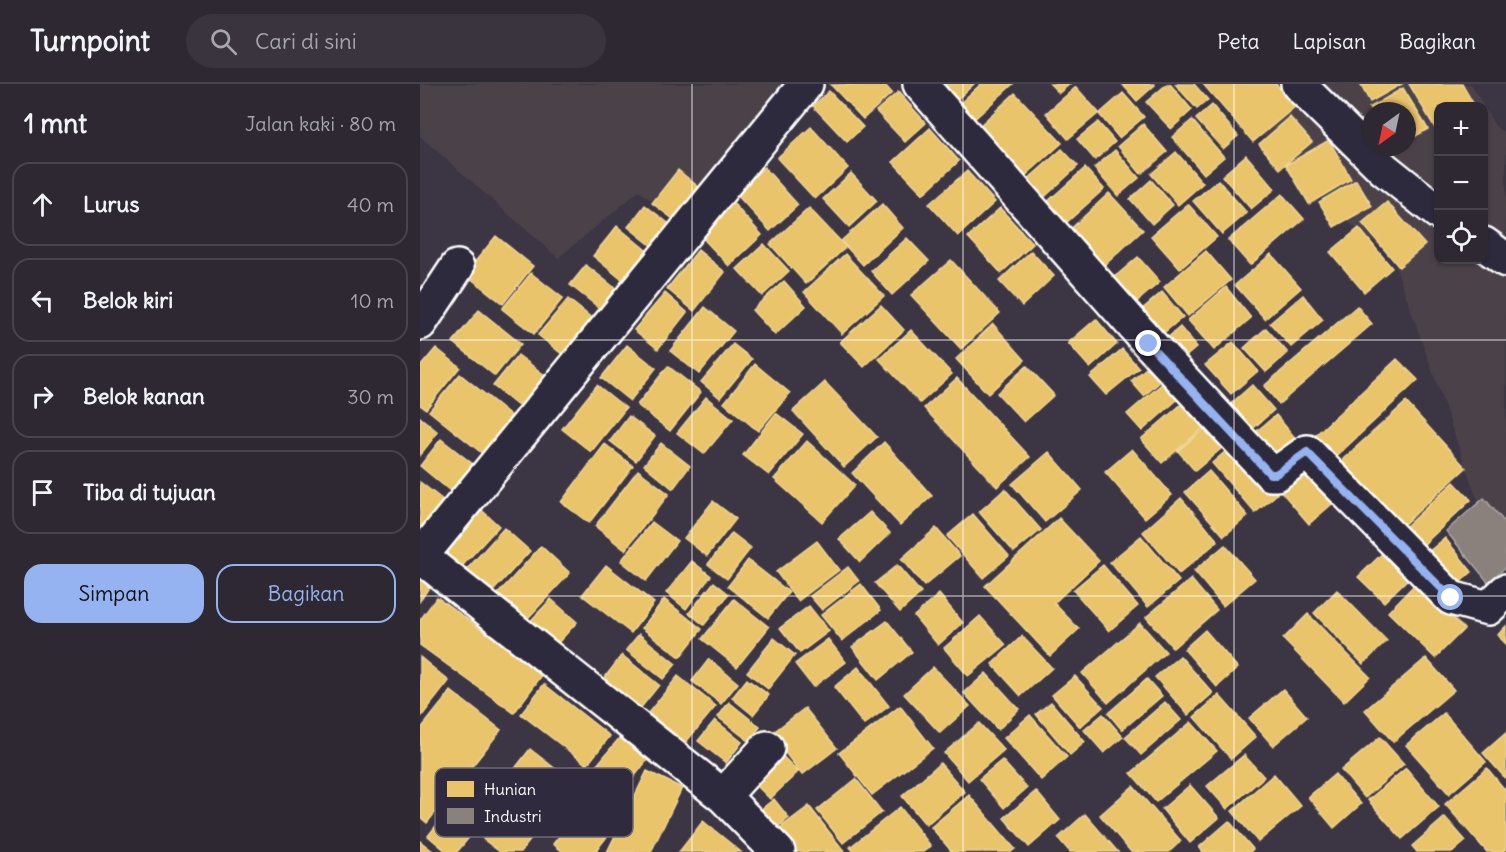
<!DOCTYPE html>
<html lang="id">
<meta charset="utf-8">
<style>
:root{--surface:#2d2832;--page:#39343e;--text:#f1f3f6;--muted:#a7a6ac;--line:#48444d;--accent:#95b2f1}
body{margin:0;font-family:Delius,sans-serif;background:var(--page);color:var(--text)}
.controls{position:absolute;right:18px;top:18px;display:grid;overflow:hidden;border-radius:12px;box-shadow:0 2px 4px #0004}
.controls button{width:54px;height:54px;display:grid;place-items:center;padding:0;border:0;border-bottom:2px solid var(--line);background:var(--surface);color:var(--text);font:30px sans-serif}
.compass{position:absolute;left:942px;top:18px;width:54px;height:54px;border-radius:50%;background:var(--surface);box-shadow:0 2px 4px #0004;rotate:213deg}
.stop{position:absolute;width:18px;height:18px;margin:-14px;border:4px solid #95b2f1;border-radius:50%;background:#fff}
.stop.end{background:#95b2f1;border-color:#fff;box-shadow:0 2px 6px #0008}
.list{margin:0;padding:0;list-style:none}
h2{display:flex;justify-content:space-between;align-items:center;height:78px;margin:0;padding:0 24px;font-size:26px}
h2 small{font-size:20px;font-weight:400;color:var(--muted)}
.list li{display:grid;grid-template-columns:39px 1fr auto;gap:18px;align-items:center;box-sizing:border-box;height:84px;margin:0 12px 12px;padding:0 12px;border:2px solid var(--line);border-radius:18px}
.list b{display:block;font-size:22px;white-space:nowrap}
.list em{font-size:20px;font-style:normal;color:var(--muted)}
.actions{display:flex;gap:12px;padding:18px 24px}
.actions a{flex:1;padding:14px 0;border:2px solid var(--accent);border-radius:18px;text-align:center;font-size:21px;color:var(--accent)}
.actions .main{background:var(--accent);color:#111}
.icon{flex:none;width:33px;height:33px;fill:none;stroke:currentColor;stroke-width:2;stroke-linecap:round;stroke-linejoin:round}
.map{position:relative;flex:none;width:1086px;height:768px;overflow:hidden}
header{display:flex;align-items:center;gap:36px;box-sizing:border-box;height:84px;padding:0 30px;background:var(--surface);border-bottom:2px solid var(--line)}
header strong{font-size:28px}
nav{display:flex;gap:33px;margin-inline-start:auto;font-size:21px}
.search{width:420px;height:54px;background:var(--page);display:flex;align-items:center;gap:15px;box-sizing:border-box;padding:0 21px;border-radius:33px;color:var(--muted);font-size:22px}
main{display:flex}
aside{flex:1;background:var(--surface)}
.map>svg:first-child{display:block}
</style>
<header>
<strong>Turnpoint</strong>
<div class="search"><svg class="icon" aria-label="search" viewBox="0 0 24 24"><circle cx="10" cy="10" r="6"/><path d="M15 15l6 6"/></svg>Cari di sini</div>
<nav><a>Peta</a><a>Lapisan</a><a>Bagikan</a></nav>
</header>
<main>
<aside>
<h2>1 mnt<small>Jalan kaki · 80 m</small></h2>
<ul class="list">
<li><svg class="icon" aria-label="ahead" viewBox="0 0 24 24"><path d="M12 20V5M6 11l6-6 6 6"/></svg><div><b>Lurus</b></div><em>40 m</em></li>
<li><svg class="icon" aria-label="left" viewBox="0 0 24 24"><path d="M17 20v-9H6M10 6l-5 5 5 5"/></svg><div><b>Belok kiri</b></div><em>10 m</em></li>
<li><svg class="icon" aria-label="right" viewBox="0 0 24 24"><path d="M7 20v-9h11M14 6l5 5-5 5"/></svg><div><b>Belok kanan</b></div><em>30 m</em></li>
<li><svg class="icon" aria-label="arrive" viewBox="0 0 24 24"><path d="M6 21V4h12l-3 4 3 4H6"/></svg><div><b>Tiba di tujuan</b></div></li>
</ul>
<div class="actions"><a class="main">Simpan</a><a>Bagikan</a></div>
</aside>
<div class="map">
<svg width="1086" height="768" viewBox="0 0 1086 768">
<rect width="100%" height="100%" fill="#3c3543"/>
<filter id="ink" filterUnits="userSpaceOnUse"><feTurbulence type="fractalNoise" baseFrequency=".0167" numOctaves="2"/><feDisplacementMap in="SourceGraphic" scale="12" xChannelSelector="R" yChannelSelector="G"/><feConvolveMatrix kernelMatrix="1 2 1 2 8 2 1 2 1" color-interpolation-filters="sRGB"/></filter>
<g filter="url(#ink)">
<!-- built -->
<path fill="#4b424a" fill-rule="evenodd" d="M0,0H388L254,133L219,107L138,174L0,52Z
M795,0H1051L1075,42L1086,50V448L1056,412L972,172L914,127ZM1018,22H1064V176H1018ZM951,27H987V63H951Z"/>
<!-- homes -->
<path fill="#e9c46a" stroke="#f0d697" stroke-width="1.5" d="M464,0L472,9L443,35L411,1Z
M506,0H554L528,24Z
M561,0H593L550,39L536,23Z
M630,0H650L639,9Z
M702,0H734L735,1L717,17Z
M747,0H750L772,26L751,45L726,18Z
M755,0H774L788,16L777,25Z
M783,0H856L876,22L833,58Z
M940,0H982L950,18Z
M989,0H1042L1054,21L1018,22V42L1015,44Z
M656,3L679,29L648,55L626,29Z
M983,4L1008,45L987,57V27H951L949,24Z
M409,7L443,43L427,58L393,22Z
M478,8L506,39L485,58L456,27Z
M595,9L642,59L603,94L557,44Z
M703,9L724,33L699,54L679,30Z
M792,21L818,52L803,65L776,35Z
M870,33L892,58L860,85L839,60Z
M772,36L804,73L784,90L752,53Z
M678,38L695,58L675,76L657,55Z
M723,40L747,68L721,90L698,62Z
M391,43L428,84L395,115L357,74Z
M510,44L539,77L503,110L473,78Z
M909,56L931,95L889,120L866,81Z
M642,65L658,82L615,122L598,104Z
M695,66L719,94L698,112L674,84Z
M756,68L783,99L758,121L731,90Z
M826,71L855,105L831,125L802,92Z
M344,83L378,121L350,147L316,110Z
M665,84L684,105L636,148L617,127Z
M258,86L286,109L261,141L232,119Z
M547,87L575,118L538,152L509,120Z
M431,89L457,117L429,143L403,115Z
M731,96L753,121L732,140L710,115Z
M798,96L827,129L802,150L773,117Z
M936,96L952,122L914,143L899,118Z
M689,109L723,146L675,190L642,153Z
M862,110L884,135L830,181L808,156Z
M310,116L342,151L309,182L276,147Z
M967,118L1005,161L979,183L942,139Z
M462,120L483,144L443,181L421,157Z
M768,120L797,153L760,185L731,152Z
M225,121L256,145L238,167L208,143Z
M389,124L426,163L386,200L350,160Z
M580,124L613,160L581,189L548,153Z
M197,142L231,170L207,200L173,172Z
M939,144L972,184L944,208L910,168Z
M76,152L113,182L83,220L45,190Z
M487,154L509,177L472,211L451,187Z
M344,160L369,187L342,212L317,185Z
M278,166L305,188L274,227L247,205Z
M611,167L634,192L602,222L579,197Z
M786,167L811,196L768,232L744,203Z
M425,170L464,212L422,250L384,208Z
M851,170L881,204L845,235L815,201Z
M718,173L740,198L706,227L684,202Z
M531,176L580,229L541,265L491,211Z
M166,181L199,207L183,227L150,201Z
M111,189L143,214L114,250L82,225Z
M364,197L386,222L355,251L332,226Z
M806,203L831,234L794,266L768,236Z
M742,208L763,233L734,257L713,233Z
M245,209L267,228L238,265L214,246Z
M883,211L903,236L871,263L850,239Z
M148,215L177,238L148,275L118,251Z
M461,221L484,246L444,283L420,258Z
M937,222L952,240L859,320L844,302Z
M285,223L314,247L279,290L250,267Z
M59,226L101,260L75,292L33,258Z
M676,235L697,260L670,284L648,259Z
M573,240L605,276L568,310L536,275Z
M760,243L777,263L755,282L738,262Z
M846,244L868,269L846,288L824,264Z
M491,246L532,290L500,319L459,275Z
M813,258L838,287L811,310L785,281Z
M313,260L332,275L300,314L281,298Z
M207,261L236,284L210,317L181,294Z
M16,264L40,283L6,325L0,321V283Z
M702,265L719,284L686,311L670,293Z
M98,271L134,298L108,330L73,302Z
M739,273L751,288L724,312L711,297Z
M977,275L998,296L906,382L886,360Z
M335,280L370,309L338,347L304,319Z
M248,282L281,308L250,347L217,321Z
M607,282L634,311L604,338L577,309Z
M40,290L98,337L68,374L9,327Z
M752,291L766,308L722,347L707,330Z
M537,294L610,373L577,403L504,324Z
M405,298L457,353L424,383L373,327Z
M177,301L206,324L171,368L142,345Z
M832,301L854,326L821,355L799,330Z
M772,311L792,336L742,379L721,355Z
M286,313L313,335L284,370L257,349Z
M986,318L1046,384L972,451L912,385Z
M356,329L383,350L349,391L323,371Z
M856,331L882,362L854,387L827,355Z
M209,332L235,352L216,377L190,357Z
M0,333L18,348L0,371Z
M792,338L809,358L775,387L758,367Z
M21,355L58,384L35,411L0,382Z
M387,357L435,401L402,438L354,395Z
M464,358L512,412L480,441L432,389Z
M241,359L270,382L253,405L224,381Z
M185,360L213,382L169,439L141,418Z
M814,360L857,410L835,429L792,379Z
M712,365L752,411L725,434L685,388Z
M629,368L662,406L625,438L592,400Z
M885,372L920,413L889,440L854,399Z
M218,386L249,410L205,466L175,442Z
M789,387L828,432L804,452L765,408Z
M0,398L32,423L0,462Z
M1034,398L1051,416L1001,463L984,444Z
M585,405L621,446L594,468L559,428Z
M761,414L798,457L759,490L723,448Z
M293,417L316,435L287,472L264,454Z
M54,419L79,442L33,492L8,469Z
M450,428L470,449L440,478L419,455Z
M553,430L589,472L563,494L527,452Z
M639,434L679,477L634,519L659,545L630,572L565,502Z
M232,438L257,457L226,497L201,477Z
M84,444L110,467L64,517L39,494Z
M516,444L540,472L504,502L481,475Z
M312,449L331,464L307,495L288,480Z
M721,452L759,497L728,523L690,478Z
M1025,454L1052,488L1031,506L1002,473Z
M397,457L419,486L378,517L356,488Z
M973,459L998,485L964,518L938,493Z
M805,461L835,495L803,522L774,487Z
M121,462L150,489L96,547L68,521Z
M328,476L369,508L348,534L308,502Z
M272,477L291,492L266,525L246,509Z
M186,481L234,519L211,549L162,511Z
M477,481L501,509L480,528L455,499Z
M683,481L718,522L689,547L653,506Z
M428,483L439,497L402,526L390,512Z
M0,495L10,502L0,517Z
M771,495L797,526L753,564L726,533Z
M294,498L309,510L284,541L269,529Z
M997,498L1044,545L1015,574L968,528Z
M441,500L461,526L422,557L401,531Z
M917,506L967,557L943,580L894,529Z
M519,510L543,539L518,561L494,532Z
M17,513L123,590L94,629L0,561V536Z
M131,515L157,538L128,570L102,546Z
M244,515L282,545L260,573L222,544Z
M314,515L349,543L317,583L282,555Z
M389,522L409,547L380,569L360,544Z
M888,530L950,593L924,618L863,555Z
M560,532L586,561L548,592L524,564Z
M467,537L492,568L458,596L432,563Z
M720,539L746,568L688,619L662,589Z
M1086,542V560L1077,551Z
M785,546L818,584L797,603L764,565Z
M219,550L256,580L243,595L206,566Z
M602,552L632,584L601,612L572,580Z
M354,554L375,571L348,605L327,588Z
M408,555L426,578L393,603L375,580Z
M202,571L239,601L215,631L178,602Z
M760,572L793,609L768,631L735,593Z
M0,573L29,597L1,633H0Z
M1006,574L1034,606L973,658L945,626Z
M289,575L318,599L301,620L272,597Z
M438,583L469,622L444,641L414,603Z
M513,583L550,622L520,649L484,610Z
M566,589L599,625L578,646L544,609Z
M258,592L296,622L266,658L228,629Z
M655,592L683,623L660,643L632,611Z
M327,595L349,611L333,631L312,614Z
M727,595L742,612L702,646L688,629Z
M124,600L190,652L167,681L101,630Z
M863,605L887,633L853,662L829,634Z
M31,607L81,646L7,739L0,733V646Z
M799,611L836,653L811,675L774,633Z
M309,618L340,643L329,657L298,633Z
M631,618L665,658L650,671L616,630Z
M745,618L761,636L721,671L705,653Z
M480,622L513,664L452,711L419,669Z
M385,624L417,664L382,691L351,650Z
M1024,629L1066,678L1029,710L986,661Z
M683,630L703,653L684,669L664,646Z
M610,631L647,673L621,696L584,654Z
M295,636L322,658L306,679L278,657Z
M771,638L797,667L736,718L711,689Z
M559,639L584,666L548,697L524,669Z
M1086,649V695L1063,669Z
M201,652L229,674L196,716L167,693Z
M960,653L984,680L945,714L921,686Z
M354,663L378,688L350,715L325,690Z
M110,665L155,700L130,731L86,696Z
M824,671L844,693L807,725L787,702Z
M582,676L607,704L584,724L559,695Z
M520,679L545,708L506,741L482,712Z
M986,684L1019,723L982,755L948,716Z
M1067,684L1086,707V765L1083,768H1067L1025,720Z
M227,687L262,704L231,768H187Z
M854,690L881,722L838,758L812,727Z
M915,690L941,720L914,744L888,713Z
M436,695L462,728L423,759L397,726Z
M770,701L799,734L770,759L742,725Z
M713,702L761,757L749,768H711L680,731Z
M616,707L640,736L609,763L584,734Z
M549,711L595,765L591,768H532L511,743Z
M171,713L200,736L175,768H143L133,760Z
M354,715L369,734L346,752L331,733Z
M92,718L121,742L101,768H80L63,755Z
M34,719L60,740L37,768H27L8,752Z
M389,722L424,767L423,768H366L352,750Z
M480,723L511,762L503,768H434L430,763Z
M665,730L698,768H650L638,754Z
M1025,733L1046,757L1033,768H997L992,762Z
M283,737L321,768H259Z
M809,737L833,765L830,768H783L779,763Z
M0,757L14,768H0Z"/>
<!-- industry -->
<path fill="#8a817c" stroke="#ada7a3" stroke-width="1.5" d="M1064,414L1086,440V483L1068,498L1026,447Z"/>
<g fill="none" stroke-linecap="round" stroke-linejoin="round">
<defs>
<path id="minor" d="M500,0L729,259L851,390H856L887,368L1031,514L1068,524L1086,507
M0,239L37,183
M0,472L303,712L358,768
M1,472L386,0
M303,712L347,664"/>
<path id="major" d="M878,0L964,85L1018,128
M1064,160L1086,176"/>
</defs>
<!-- minor casing -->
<use href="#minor" stroke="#fff" stroke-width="38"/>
<!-- major casing -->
<use href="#major" stroke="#fff" stroke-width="38"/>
<!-- minor -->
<use href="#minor" stroke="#2f2a3d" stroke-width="33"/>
<!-- major -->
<use href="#major" stroke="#2f2a3d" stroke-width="33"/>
</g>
</g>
<g fill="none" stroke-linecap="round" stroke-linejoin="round" filter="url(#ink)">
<!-- route -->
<path stroke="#95b2f1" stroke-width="8" d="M729,260L850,390H856L887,368L1031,514"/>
</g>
<!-- grid -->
<path fill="none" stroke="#fff" stroke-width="1.5" stroke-opacity="0.55" d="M272,0V768M543,0V768M814,0V768M0,256H1086M0,512H1086"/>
<!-- legend -->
<rect x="15" y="684" width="198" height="69" rx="9" fill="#2f2a3d" stroke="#6d6a77" stroke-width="1.5"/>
<rect x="27" y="697" width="27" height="16" fill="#e9c46a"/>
<rect x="27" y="724" width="27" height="16" fill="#8a817c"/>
<g font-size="16" fill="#fff">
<text x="64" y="711">Hunian</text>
<text x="64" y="738">Industri</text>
</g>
</svg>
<div class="controls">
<button>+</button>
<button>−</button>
<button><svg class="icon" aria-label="locate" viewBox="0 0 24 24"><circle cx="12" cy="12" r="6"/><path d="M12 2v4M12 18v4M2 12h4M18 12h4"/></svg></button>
</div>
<svg class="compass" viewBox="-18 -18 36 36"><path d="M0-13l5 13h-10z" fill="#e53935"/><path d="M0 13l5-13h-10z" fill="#a7a6ac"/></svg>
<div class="stop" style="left:1031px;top:514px"></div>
<div class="stop end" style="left:729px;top:260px"></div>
</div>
</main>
